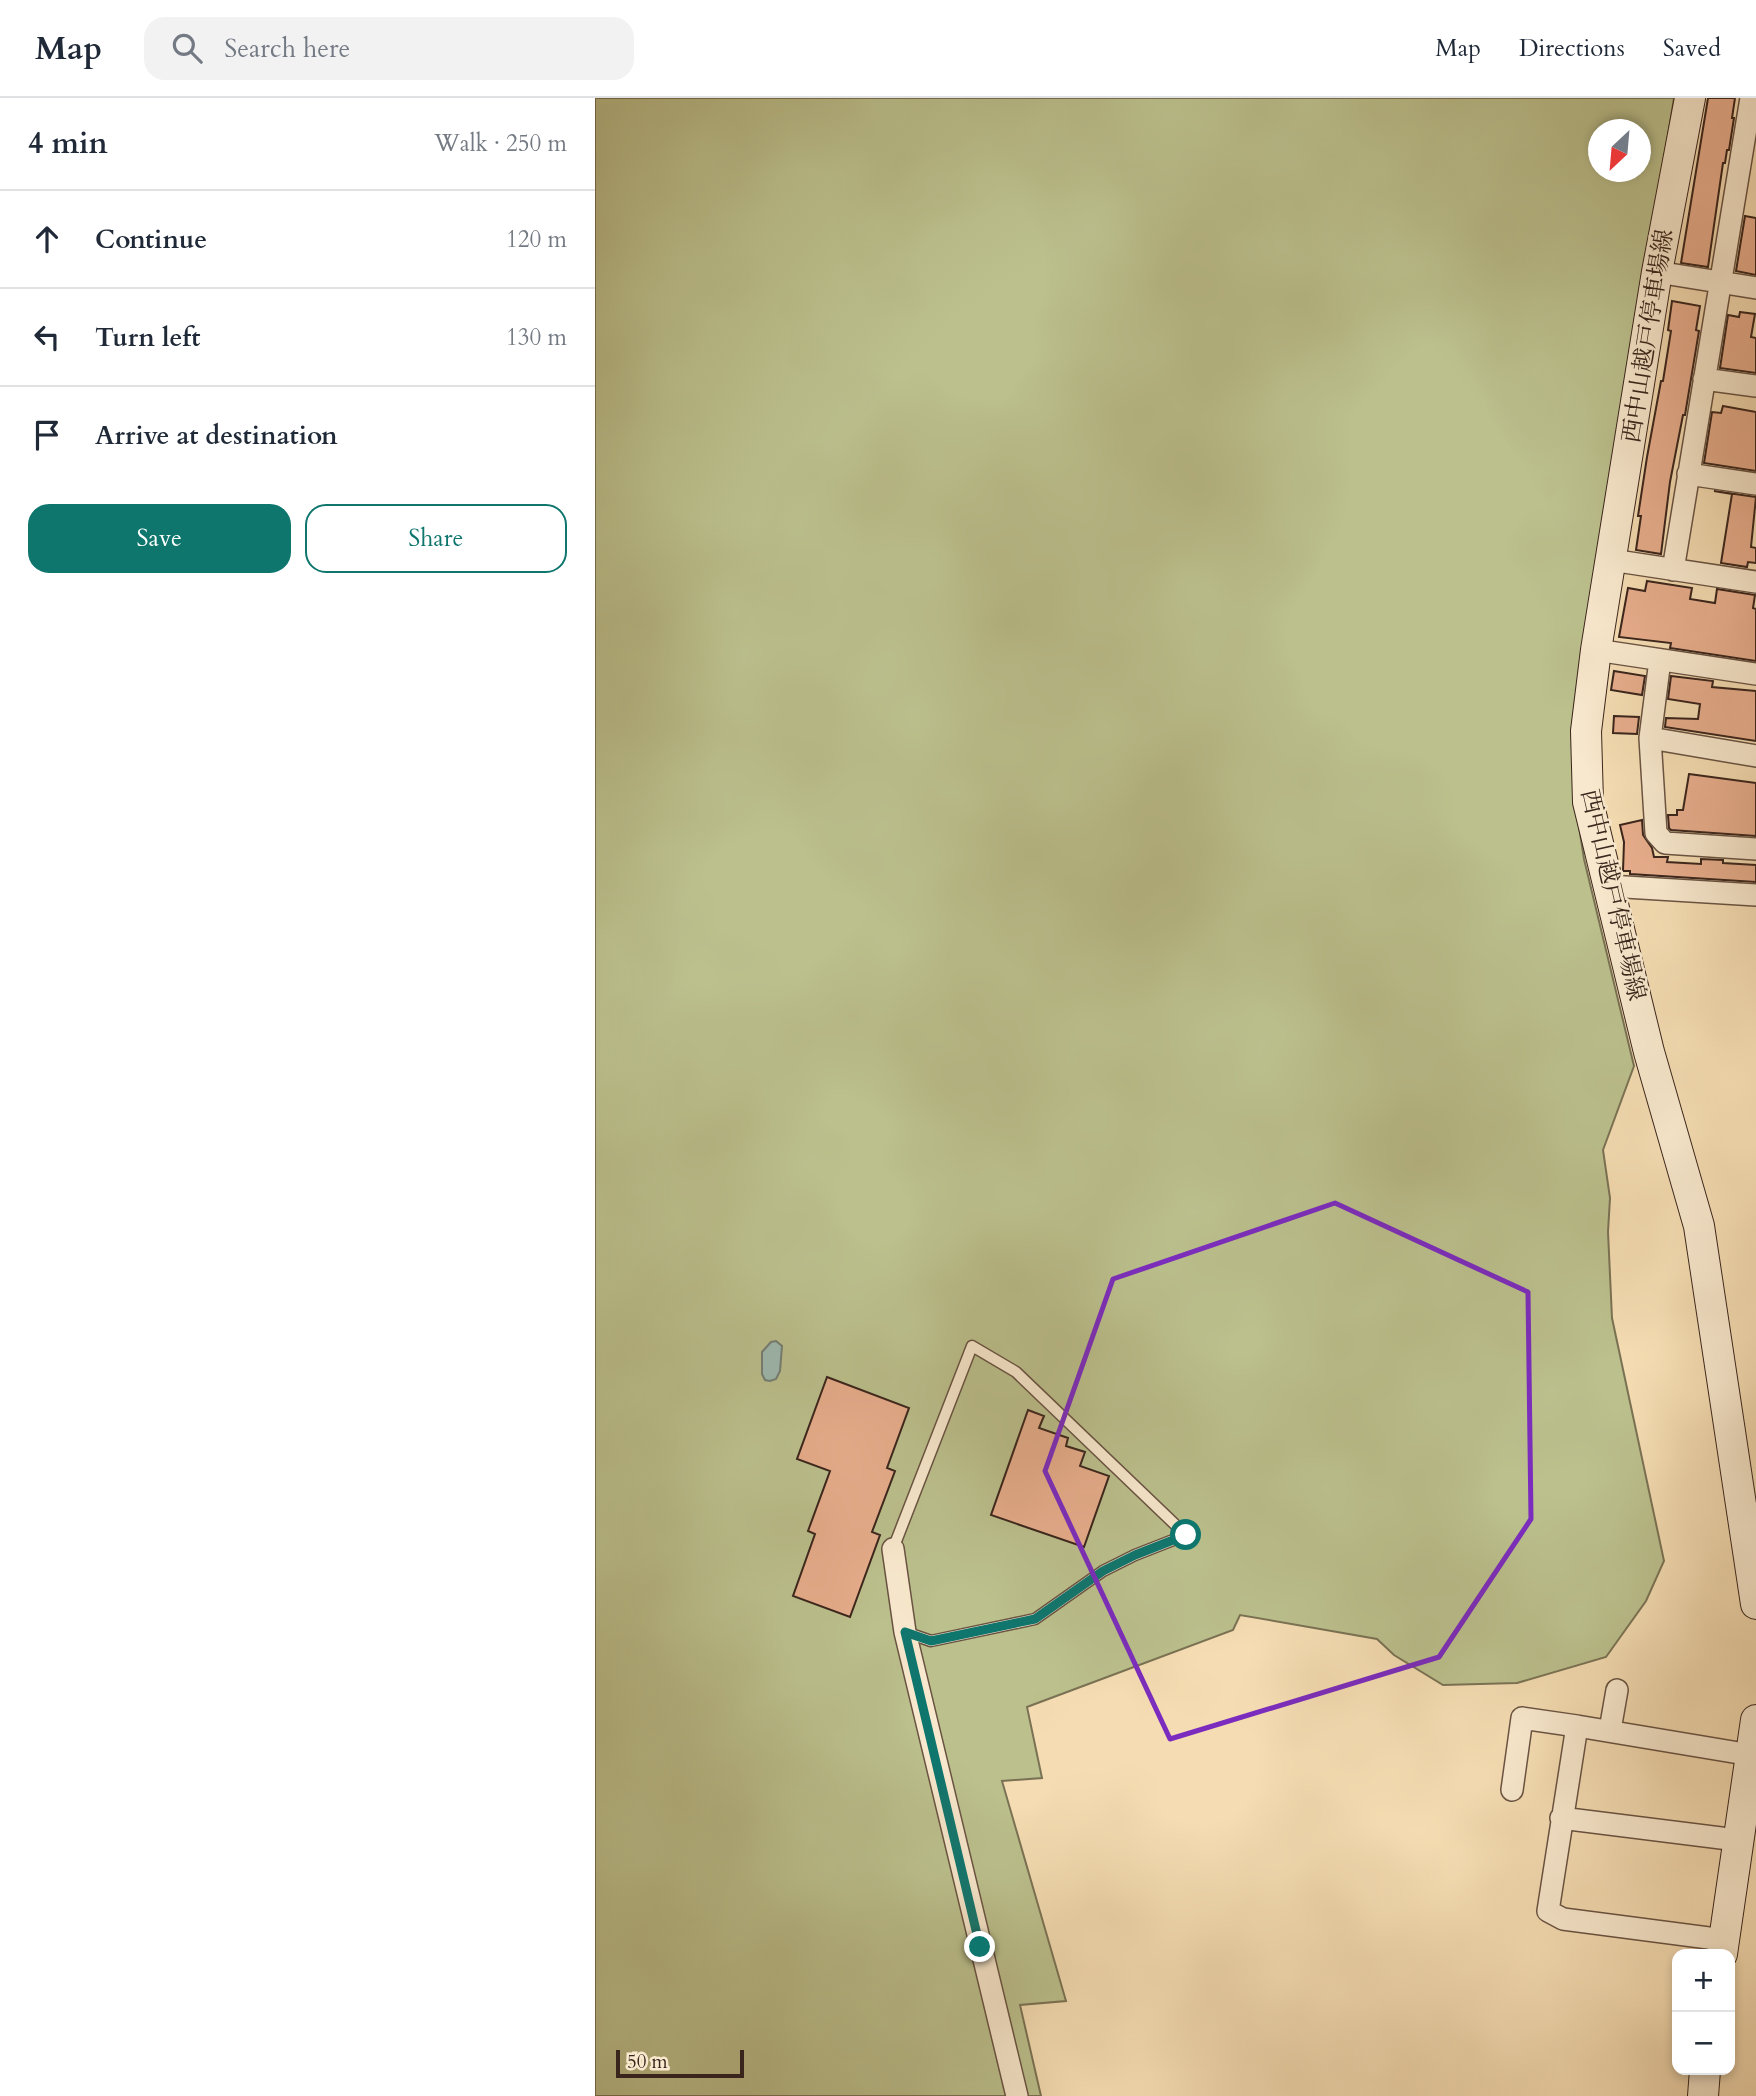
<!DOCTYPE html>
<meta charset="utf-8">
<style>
:root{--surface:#fff;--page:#f2f2f3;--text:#1f2937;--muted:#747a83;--line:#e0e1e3;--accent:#0f766e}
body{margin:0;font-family:Cardo,"Noto Serif JP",serif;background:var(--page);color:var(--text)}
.controls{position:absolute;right:21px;bottom:21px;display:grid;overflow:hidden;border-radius:14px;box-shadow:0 4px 10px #0003}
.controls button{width:63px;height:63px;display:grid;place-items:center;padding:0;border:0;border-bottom:2px solid var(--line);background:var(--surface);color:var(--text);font:35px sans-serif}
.compass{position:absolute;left:993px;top:21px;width:63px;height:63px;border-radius:50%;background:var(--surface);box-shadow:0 4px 10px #0003;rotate:206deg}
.scale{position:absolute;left:21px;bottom:18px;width:128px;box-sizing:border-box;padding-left:7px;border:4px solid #3a251c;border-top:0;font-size:19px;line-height:24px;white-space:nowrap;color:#3a251c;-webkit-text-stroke:5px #f8e8cd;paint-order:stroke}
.stop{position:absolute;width:21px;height:21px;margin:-16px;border:5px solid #0f766e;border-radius:50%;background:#fff}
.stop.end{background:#0f766e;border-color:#fff;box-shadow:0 2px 7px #0008}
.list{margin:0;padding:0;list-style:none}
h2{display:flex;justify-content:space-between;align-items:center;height:91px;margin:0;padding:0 28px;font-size:30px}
h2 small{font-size:23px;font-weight:400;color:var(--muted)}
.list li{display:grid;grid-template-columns:46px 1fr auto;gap:21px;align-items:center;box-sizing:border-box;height:98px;padding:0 28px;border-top:2px solid var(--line)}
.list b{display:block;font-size:26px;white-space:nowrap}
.list em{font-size:23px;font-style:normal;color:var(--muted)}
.actions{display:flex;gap:14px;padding:21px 28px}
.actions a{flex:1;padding:16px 0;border:2px solid var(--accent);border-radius:21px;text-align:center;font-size:24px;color:var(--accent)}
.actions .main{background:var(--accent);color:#fff}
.icon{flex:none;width:38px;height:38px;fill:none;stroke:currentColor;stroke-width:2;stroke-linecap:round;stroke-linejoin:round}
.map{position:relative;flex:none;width:1161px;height:1998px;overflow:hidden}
header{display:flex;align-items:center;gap:42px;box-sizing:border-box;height:98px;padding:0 35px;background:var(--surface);border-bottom:2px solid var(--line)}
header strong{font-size:33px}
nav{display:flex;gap:38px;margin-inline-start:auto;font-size:24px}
.search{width:490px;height:63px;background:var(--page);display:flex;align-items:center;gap:18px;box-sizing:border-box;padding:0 24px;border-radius:21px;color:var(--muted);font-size:26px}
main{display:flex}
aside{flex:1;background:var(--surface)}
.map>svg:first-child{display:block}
</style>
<header>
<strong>Map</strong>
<div class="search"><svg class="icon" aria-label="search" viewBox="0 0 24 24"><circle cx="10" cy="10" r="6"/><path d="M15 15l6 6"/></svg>Search here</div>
<nav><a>Map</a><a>Directions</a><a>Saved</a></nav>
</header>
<main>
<aside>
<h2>4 min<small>Walk · 250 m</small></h2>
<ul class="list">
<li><svg class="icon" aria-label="ahead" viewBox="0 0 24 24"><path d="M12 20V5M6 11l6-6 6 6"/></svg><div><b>Continue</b></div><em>120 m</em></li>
<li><svg class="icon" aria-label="left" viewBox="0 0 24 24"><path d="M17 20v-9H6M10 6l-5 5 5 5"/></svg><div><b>Turn left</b></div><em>130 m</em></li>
<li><svg class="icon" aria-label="arrive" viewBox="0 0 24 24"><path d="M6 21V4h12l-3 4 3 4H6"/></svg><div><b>Arrive at destination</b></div></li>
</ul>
<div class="actions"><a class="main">Save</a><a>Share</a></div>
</aside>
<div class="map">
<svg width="1161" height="1998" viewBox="0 0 1161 1998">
<rect width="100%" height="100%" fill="#f5dcb2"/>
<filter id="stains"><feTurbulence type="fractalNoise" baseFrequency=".00286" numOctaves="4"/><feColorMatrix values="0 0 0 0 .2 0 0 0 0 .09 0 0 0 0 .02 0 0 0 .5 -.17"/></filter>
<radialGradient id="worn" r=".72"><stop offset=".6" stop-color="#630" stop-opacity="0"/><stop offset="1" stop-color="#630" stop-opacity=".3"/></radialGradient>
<!-- green -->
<path fill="#bbc08d" stroke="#7a7254" stroke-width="2" fill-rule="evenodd" d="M0,0H1079L977,638L980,703L989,761L1039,968L1008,1052L1015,1100L1013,1134L1017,1220L1069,1463L1051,1503L1011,1559L922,1585L848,1587L799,1557L782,1541L645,1517L638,1532L432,1609L447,1680L407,1683L471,1903L425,1907L446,1998H0ZM1004,32H1046V74H1004Z"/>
<!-- water -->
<path fill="#9dbab1" stroke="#757e75" stroke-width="2" d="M181,1243L187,1248L185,1273L181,1281L175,1283L170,1282L167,1276V1254L176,1244Z"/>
<!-- building -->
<path fill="#e7ad8c" stroke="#3a251c" stroke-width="2" d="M1113,0H1140L1137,20H1139L1134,52H1132L1130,65H1128L1113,169L1086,165Z
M1150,118L1161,120V177L1141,173Z
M1077,203L1105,208L1101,232L1104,233L1090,317H1088L1075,384L1066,456L1041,452L1046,418H1043L1052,359L1066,283H1068L1076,233L1073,232Z
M1145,214L1160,216L1156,239L1161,240V275L1125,270L1133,217L1144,219Z
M1128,308L1161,314V373L1109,365L1117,314L1126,315Z
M1119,393L1161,399L1156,449L1161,450V465L1153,464L1152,469L1126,465L1137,396Z
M1052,483L1097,490L1095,501L1120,505L1122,491L1160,497L1158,510L1161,511V563L1075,550L1076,545L1024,539L1033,490L1050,493Z
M1019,573L1050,578L1047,597L1016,592Z
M1076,578L1118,583L1117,589L1161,593V643L1070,629L1071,620L1103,621L1105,606L1073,601Z
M1019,618L1044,619L1042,636L1018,635Z
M1094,676L1161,685V738L1076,732L1074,730L1073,717H1082V712H1088Z
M1047,722L1048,737L1057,750L1059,759H1073L1072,764L1106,766V761L1128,762V765L1161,767V784L1035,776V773H1028L1029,744L1025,727Z
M232,1279L314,1310L292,1370L300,1373L277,1434L285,1437L255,1519L198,1498L220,1436L213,1433L235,1373L202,1361Z
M433,1312L449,1318L444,1330L473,1340L471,1348L490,1354L485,1368L514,1378L489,1449L396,1417Z"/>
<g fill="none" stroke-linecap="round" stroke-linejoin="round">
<defs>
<path id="lane" d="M298,1451L377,1248L421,1274L591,1437L540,1457L508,1473L440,1521L336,1543L310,1534"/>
<path id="street" d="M1062,174L1161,190
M1109,281L1161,288
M1093,376L1161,386
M1016,462L1161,484
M1078,472L1156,0
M1001,552L1161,576
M1065,562L1055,640L1061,735L1070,745L1161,751
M1055,640L1161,658
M1014,788L1161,797
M298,1451L310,1534L422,1998
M1015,1632L1022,1592
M917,1692L927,1620L982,1628
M966,1720L1142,1742
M1129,1842L968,1821L953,1813L982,1628L1156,1657"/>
<path id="secondary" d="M1095,0L1062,174L1001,552L991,633L993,704L1054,954L1104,1128L1161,1506
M1127,1856L1161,1622
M1108,1998L1110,1972"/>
</defs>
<!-- lane casing -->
<use href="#lane" stroke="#695342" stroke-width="13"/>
<!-- street casing -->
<use href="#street" stroke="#695342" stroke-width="24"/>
<!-- secondary casing -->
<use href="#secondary" stroke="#3a251c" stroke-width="32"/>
<!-- lane -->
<use href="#lane" stroke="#f8e8cd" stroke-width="10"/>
<!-- street -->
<use href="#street" stroke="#f8e8cd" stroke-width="21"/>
<!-- secondary -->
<use href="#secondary" stroke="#f8e8cd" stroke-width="30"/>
</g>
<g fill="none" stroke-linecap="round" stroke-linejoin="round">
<!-- route -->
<path stroke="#0f766e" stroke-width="9" d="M385,1849L310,1534L336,1543L440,1521L508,1473L540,1457L591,1437"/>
</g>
<!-- marked area -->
<path fill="none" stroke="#7b2cbf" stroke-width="5" stroke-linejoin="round" d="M740,1105L933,1194L936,1421L844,1559L575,1641L450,1373L518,1181Z"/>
<g text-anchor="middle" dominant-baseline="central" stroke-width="5" stroke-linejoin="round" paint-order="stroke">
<!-- street labels -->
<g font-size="24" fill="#3a251c" stroke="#f8e8cd">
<text transform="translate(1053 238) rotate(-81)">西中山越戸停車場線</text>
<text transform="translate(1018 797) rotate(77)">西中山越戸停車場線</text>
</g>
</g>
<rect width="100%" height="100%" filter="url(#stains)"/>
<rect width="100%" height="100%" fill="url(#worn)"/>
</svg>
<div class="controls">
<button>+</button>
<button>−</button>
</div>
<svg class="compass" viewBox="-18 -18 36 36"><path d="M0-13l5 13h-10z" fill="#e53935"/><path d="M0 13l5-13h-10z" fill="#747a83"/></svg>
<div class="scale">50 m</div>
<div class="stop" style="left:591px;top:1437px"></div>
<div class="stop end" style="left:385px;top:1849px"></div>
</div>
</main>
